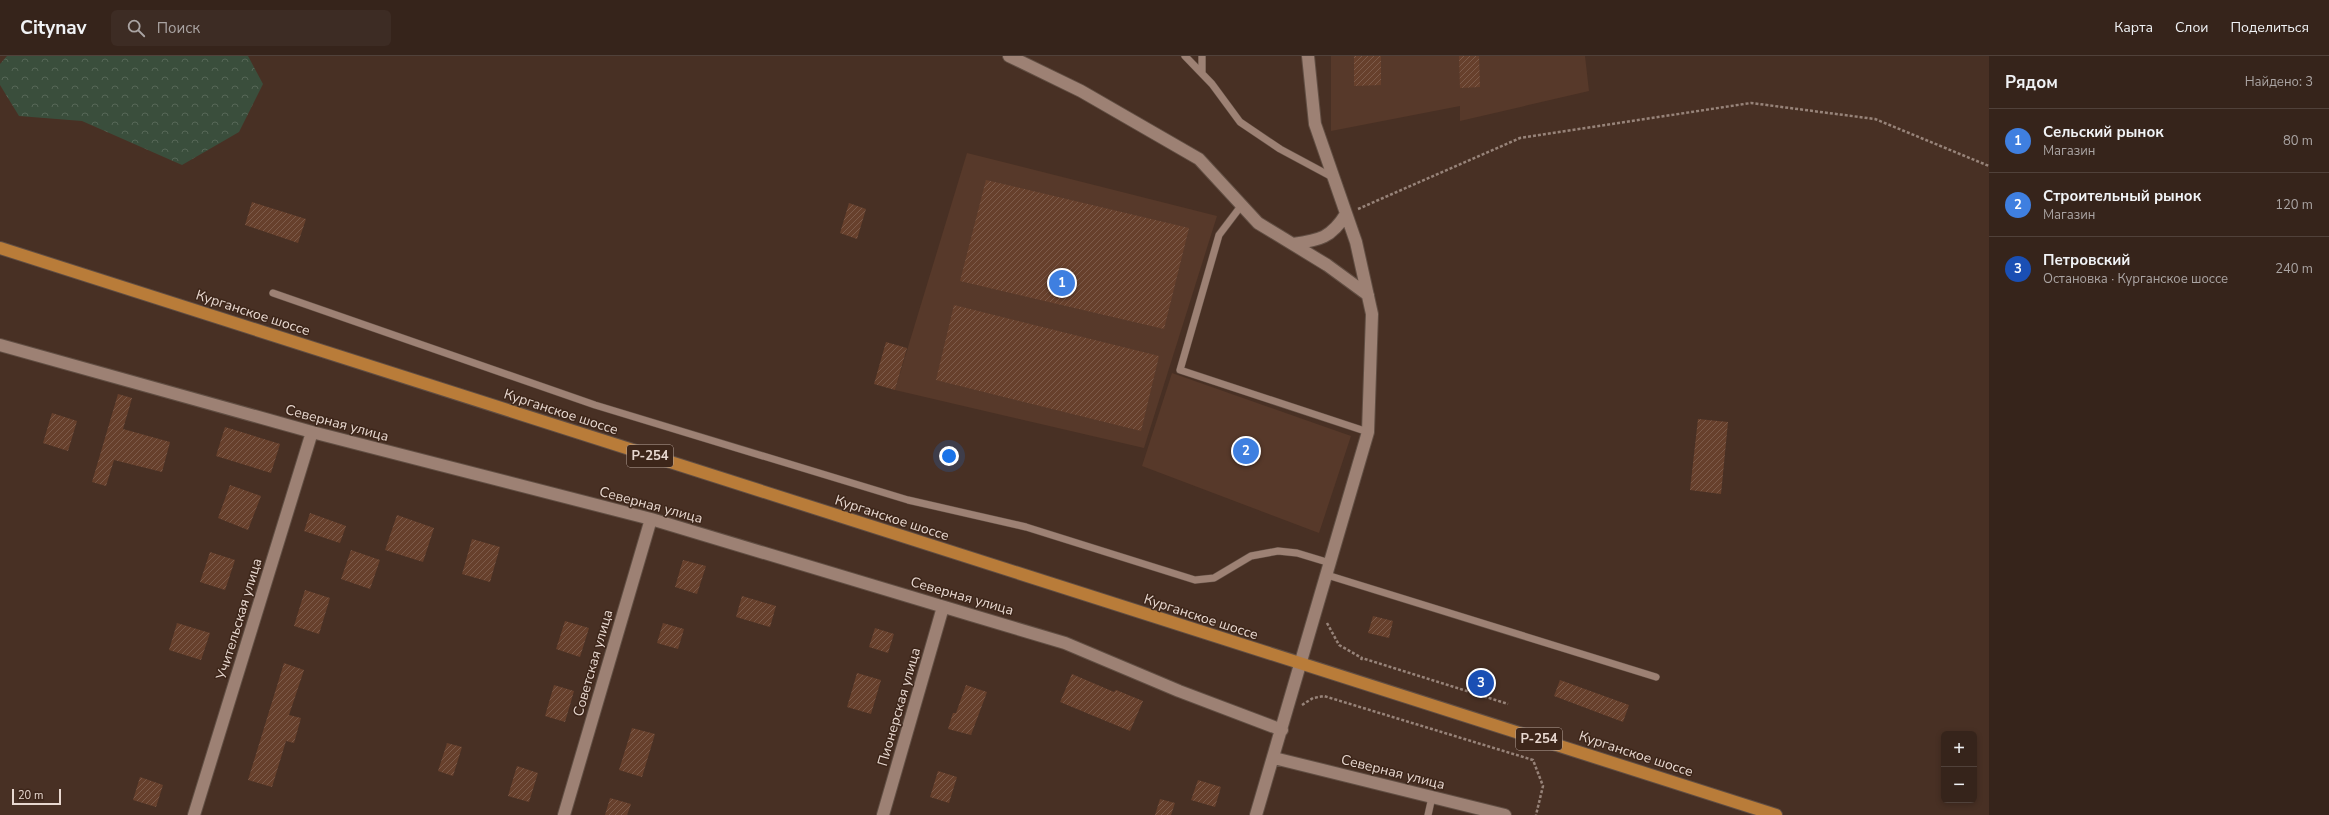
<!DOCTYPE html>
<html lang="ru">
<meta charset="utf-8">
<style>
:root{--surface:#36241b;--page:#3d2c24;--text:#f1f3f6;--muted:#aaa4a3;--line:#50413a;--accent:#54cadd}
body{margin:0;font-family:"Nunito Sans",sans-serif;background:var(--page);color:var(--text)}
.controls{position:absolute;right:12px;bottom:12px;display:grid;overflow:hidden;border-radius:6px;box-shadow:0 2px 6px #0003}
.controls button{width:36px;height:36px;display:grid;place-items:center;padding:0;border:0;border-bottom:1px solid var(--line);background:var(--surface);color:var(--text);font:20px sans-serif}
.scale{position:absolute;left:12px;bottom:10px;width:49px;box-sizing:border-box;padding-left:4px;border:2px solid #e8d8d0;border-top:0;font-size:11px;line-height:14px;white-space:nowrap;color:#e8d8d0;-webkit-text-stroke:3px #3d261a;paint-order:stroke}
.you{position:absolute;left:949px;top:400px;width:14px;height:14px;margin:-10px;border:3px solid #fff;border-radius:50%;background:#1a73e8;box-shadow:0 0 0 6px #1a73e833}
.badge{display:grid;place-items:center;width:26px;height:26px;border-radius:50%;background:var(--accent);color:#fff;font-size:13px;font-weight:700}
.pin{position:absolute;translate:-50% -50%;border:2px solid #fff;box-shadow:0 1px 4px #0006}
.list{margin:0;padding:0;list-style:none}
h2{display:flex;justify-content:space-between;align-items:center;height:52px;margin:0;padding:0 16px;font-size:17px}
h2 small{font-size:13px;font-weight:400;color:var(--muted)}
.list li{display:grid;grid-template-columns:26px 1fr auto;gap:12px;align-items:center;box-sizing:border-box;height:64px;padding:0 16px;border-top:1px solid var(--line)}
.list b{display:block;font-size:15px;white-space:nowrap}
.list p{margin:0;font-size:13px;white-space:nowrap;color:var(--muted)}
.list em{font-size:13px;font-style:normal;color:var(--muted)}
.icon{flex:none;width:22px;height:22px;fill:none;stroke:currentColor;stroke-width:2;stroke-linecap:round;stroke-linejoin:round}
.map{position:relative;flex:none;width:1989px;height:759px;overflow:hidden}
header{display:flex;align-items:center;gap:24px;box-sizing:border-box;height:56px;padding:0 20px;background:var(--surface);border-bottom:1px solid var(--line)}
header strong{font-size:19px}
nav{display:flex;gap:22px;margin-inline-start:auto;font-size:14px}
.search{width:280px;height:36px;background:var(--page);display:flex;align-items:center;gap:10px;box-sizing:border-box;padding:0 14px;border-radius:6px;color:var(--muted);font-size:15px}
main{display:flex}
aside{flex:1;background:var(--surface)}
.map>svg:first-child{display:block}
</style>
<header>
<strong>Citynav</strong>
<div class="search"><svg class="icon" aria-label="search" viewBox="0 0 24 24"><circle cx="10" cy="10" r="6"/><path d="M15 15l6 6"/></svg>Поиск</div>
<nav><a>Карта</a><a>Слои</a><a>Поделиться</a></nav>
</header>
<main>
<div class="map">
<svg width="1989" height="759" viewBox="0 0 1989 759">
<defs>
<pattern id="forest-crowns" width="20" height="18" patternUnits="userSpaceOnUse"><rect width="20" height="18" fill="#3a4e3c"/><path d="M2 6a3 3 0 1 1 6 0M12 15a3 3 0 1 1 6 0" fill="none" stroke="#566757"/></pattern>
<pattern id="building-hatch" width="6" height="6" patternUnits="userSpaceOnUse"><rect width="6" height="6" fill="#67402c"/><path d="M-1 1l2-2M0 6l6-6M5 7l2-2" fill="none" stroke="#7d5b4a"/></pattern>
</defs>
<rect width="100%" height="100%" fill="#483024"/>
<!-- built -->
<path fill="#57392a" d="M1331,0H1585L1589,35L1460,65V50L1331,75Z
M967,97L1217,160L1144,392L895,334Z
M1172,317L1351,380L1319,477L1142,410Z"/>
<!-- forest -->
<path fill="url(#forest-crowns)" d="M7,0H248L263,28L239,76L182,109L82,65L19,60L0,29V8Z"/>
<!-- building -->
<path fill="url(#building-hatch)" d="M1354,0H1381V29L1354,30Z
M1459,0H1479L1480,31L1460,32Z
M986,124L1189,172L1164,273L960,225Z
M252,146L306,163L298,187L245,169Z
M849,147L866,153L857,183L840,177Z
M954,249L1159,300L1141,375L936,324Z
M886,286L907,292L895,334L874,328Z
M118,338L132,342L123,373L170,386L162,416L114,404L106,430L92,426Z
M52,357L77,365L68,395L43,387Z
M1698,363L1728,366L1721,438L1690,434Z
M225,371L280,388L271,417L216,400Z
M230,429L261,440L248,474L218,462Z
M310,457L346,470L340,487L304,475Z
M397,459L434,472L423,506L385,494Z
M472,483L500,491L490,526L462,518Z
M351,494L380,504L370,533L341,523Z
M210,496L235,504L225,534L200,526Z
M683,504L706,510L697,538L675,531Z
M305,534L330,542L319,578L294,570Z
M742,540L776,550L770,571L736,561Z
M1373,560L1393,565L1389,582L1368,577Z
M565,565L589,572L580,601L556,593Z
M177,567L210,577L201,604L169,594Z
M663,567L684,573L678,593L657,587Z
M875,572L894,578L888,597L869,591Z
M284,607L304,614L289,659L301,662L294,687L286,685L272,731L248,724Z
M857,617L881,624L871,658L847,651Z
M1072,618L1114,636L1116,634L1143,645L1130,675L1060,646Z
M1560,624L1629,649L1623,666L1554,640Z
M554,629L574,635L565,666L545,660Z
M966,629L987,636L971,679L948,673L953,657H956Z
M632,672L655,678L642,721L619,714Z
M447,687L462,691L453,720L438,715Z
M517,710L538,717L529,746L508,740Z
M938,715L957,721L949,747L930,741Z
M140,721L163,729L156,751L133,744Z
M1198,724L1221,731L1215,751L1191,744Z
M610,742L631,748L627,759H605Z
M1160,743L1175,747L1171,759H1155Z"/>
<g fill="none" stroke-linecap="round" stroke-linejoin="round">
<defs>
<path id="lane" d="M1185,0L1212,28L1240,66L1280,93L1334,122
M1202,17V0
M1241,150L1219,179L1180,314L1368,376
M273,237L595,349L908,444L1026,471L1195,524L1214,522L1251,500L1278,495L1297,497L1330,507
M1327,519L1656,621
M1428,759L1432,741"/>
<path id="street" d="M1009,0L1081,35L1199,103L1258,167L1327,209L1368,239
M1293,188C1320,184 1331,182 1346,158
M0,289L312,376L651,463L971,559L1065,587L1179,635L1282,674
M1274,702L1505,759
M194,759L312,376
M564,759L651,463
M883,759L943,551
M1256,759L1368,376L1372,258L1356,186L1315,68L1308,0"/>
<path id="primary" d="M0,192L1776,759"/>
</defs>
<!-- lane casing -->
<use href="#lane" stroke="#614e43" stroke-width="8"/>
<!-- street casing -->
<use href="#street" stroke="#614e43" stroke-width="14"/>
<!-- primary casing -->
<use href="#primary" stroke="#614e43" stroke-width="14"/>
<!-- path -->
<path stroke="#978379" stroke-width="2.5" stroke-dasharray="3 2" stroke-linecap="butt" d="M1358,153L1520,82L1751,47L1875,63L1989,110
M1327,567L1339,589L1362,602
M1361,604L1362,602L1508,648
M1302,649L1313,642L1324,640L1533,704L1543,730L1536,759"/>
<!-- lane -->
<use href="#lane" stroke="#9d8174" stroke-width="7"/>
<!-- street -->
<use href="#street" stroke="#9d8174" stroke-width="12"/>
<!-- primary -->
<use href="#primary" stroke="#b97c39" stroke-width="12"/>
</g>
<g text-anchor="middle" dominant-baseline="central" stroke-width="3" stroke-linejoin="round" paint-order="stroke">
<!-- shield labels -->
<g fill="#3d261a" stroke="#b5a399" stroke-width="1">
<rect x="627" y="389" width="46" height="22" rx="3"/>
<rect x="1516" y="672" width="46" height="22" rx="3"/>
</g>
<g font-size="13" font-weight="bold" fill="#e8d8d0">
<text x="650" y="400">Р-254</text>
<text x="1539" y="683">Р-254</text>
</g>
<!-- street labels -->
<g font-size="14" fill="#e8d8d0" stroke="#3d261a">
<text transform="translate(253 257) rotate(18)">Курганское шоссе</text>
<text transform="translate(561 356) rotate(18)">Курганское шоссе</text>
<text transform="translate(337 367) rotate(15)">Северная улица</text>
<text transform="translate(651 449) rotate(15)">Северная улица</text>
<text transform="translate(892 462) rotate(18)">Курганское шоссе</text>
<text transform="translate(962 540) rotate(16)">Северная улица</text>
<text transform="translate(1201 561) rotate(18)">Курганское шоссе</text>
<text transform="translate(239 563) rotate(-73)">Учительская улица</text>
<text transform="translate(593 607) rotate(-74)">Советская улица</text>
<text transform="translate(899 651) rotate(-74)">Пионерская улица</text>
<text transform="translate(1636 698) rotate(18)">Курганское шоссе</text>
<text transform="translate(1393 716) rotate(14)">Северная улица</text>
</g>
</g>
</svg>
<div class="controls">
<button>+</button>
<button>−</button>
</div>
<div class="scale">20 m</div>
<div class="you"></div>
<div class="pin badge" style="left:1062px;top:227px;background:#3f7fe0">1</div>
<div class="pin badge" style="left:1246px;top:395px;background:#3f7fe0">2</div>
<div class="pin badge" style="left:1481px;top:627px;background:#1a4fb4">3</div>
</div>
<aside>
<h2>Рядом<small>Найдено: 3</small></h2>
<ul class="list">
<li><span class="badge" style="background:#3f7fe0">1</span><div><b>Сельский рынок</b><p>Магазин</p></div><em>80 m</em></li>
<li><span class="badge" style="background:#3f7fe0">2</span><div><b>Строительный рынок</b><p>Магазин</p></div><em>120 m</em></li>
<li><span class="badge" style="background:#1a4fb4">3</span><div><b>Петровский</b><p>Остановка · Курганское шоссе</p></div><em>240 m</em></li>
</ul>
</aside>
</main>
